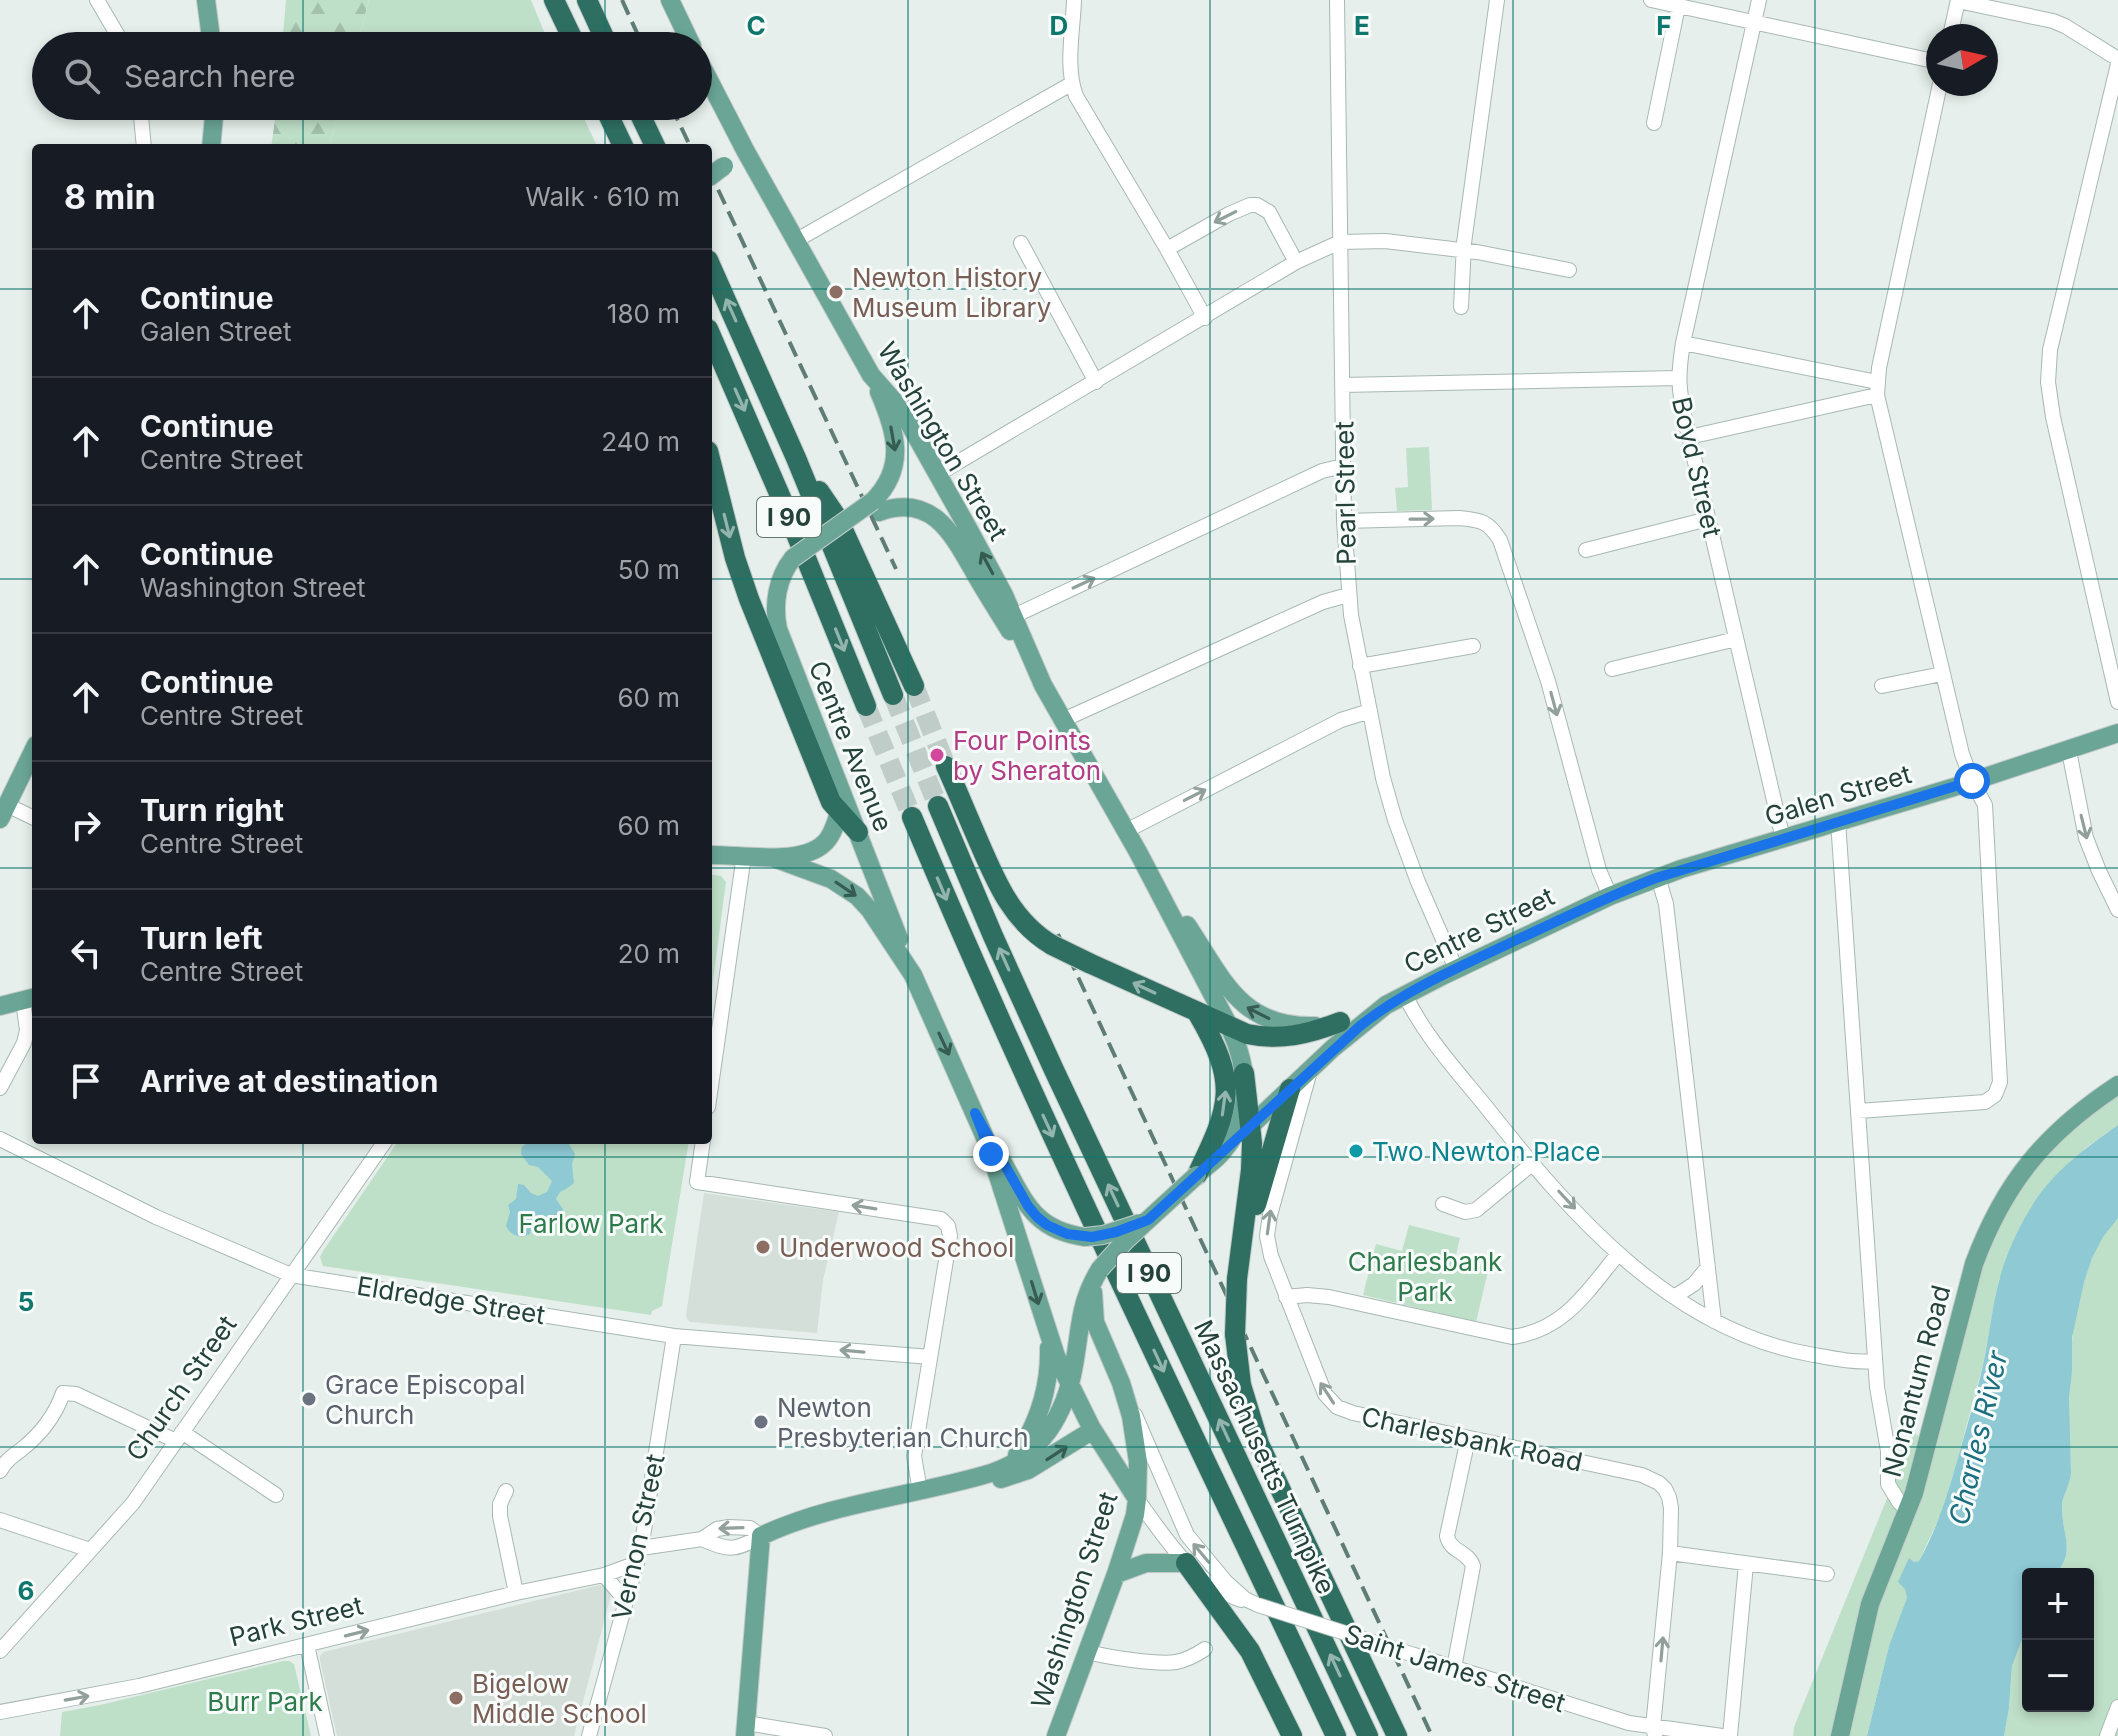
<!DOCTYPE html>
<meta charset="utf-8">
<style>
:root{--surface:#171b24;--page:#20242c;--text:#f1f3f6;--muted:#9ea1a6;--line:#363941}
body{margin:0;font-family:Inter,sans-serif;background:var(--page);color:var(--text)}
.controls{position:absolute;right:24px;bottom:24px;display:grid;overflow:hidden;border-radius:8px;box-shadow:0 4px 12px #0003}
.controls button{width:72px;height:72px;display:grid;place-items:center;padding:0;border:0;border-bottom:2px solid var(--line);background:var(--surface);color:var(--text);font:40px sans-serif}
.compass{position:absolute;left:1926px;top:24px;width:72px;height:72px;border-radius:50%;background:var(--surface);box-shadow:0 4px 12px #0003;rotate:81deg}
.stop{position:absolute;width:24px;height:24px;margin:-18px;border:6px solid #1a73e8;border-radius:50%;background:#fff}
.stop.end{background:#1a73e8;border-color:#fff;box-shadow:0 2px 8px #0008}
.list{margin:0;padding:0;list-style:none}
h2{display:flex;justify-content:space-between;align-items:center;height:104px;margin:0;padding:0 32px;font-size:34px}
h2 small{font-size:26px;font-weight:400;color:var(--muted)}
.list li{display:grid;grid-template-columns:52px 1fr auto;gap:24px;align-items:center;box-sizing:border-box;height:128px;padding:0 32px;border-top:2px solid var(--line)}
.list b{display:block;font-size:30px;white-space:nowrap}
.list p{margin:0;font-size:26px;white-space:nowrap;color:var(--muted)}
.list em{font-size:26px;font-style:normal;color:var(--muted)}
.icon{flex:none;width:44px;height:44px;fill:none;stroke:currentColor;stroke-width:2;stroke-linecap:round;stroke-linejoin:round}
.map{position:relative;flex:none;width:2118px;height:1736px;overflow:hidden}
.search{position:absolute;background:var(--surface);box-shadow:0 4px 12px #0003;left:32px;top:32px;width:680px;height:88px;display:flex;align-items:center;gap:20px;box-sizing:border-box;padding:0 28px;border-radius:44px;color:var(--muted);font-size:30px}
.panel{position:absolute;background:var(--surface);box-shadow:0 4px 12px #0003;left:32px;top:144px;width:680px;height:1000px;border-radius:8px}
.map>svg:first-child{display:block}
</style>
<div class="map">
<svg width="2118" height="1736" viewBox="0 0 2118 1736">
<defs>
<pattern id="forest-firs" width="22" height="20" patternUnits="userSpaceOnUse" patternTransform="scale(2)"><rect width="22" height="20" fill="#bfe0c8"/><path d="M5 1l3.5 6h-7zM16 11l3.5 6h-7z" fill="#a4c1ad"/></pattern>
</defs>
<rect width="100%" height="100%" fill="#e6efeb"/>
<!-- built -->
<path fill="#d4dfda" d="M704,1193L839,1212L823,1280L817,1333L690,1322L687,1319L686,1315Z
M600,1585H607L611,1589V1595L574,1736H337L320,1660V1656L323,1652Z"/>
<!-- forest -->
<path fill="url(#forest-firs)" d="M286,0H369L357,46H282Z
M277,106H340L329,148H271Z"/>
<!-- park -->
<path fill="#bfe0c8" d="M369,0H531L550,46H357Z
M340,106H578L598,148H329Z
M1429,447L1432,510L1397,511L1395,488L1408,487L1406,448Z
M708,874L721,876L726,882L708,1018Z
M2118,1085V1125L2084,1149L1999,1279L1983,1364L1955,1469L1940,1516L1919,1561L1914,1562L1909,1559L1905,1589L1908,1598L1889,1646L1867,1736H1793L1794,1727L1914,1432L1927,1444L1949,1364L2004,1197Z
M399,1140H689L662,1306L652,1311L651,1315L323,1266L320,1257L323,1251Z
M2118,1218V1736H2004L2009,1708L2012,1666L2028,1624V1706H2088V1574H2055C2077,1552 2061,1533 2062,1505C2063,1494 2069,1484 2071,1473C2068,1402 2062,1271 2118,1218Z
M1409,1225L1460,1238L1455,1259L1489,1267L1476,1322L1363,1295L1376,1244L1402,1251Z
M283,1661H289L294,1664L311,1736H60L62,1712L100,1705Z"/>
<!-- water -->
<path fill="#8ec9d4" d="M2118,1125V1218L2103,1237L2092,1258L2084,1282L2072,1338V1371L2069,1398L2071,1473C2070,1485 2063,1494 2062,1505C2061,1533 2077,1552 2055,1574H2028V1624L2012,1666L2009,1708L2004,1736H1867L1889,1646L1907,1598L1905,1589L1898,1582L1909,1558L1914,1562L1919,1561C1939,1526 1950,1486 1961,1447C1969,1420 1977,1392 1983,1365C1989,1337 1992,1308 1999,1281C2006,1253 2021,1222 2037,1198C2059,1167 2087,1147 2118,1125Z
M531,1140L567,1141L575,1154L572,1164L574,1183L566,1189L560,1192L556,1199L563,1209L560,1216L554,1217L546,1221L539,1216L533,1217L530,1234C520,1239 511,1236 506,1226L510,1212L508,1205L516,1199L518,1184L524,1185L531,1193L538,1196L547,1192L552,1181L538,1167L529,1165L521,1154L522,1147Z"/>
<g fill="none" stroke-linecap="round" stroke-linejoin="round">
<!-- highway-tunnel -->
<path stroke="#bfccc8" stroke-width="20" stroke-dasharray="20 10" stroke-linecap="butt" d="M914,686L946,766
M893,695L938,806
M866,706L912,817"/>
<defs>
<path id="minor" d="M97,0L124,46
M1074,0C1073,31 1065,67 1076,96L1167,249L1205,318
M1337,0L1344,521L1351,615L1383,778L1395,820L1418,882L1456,969
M1651,0L1938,62
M1759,0L1683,343C1678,374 1678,388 1685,419L1783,839
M1958,1L2053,21L2065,26L2118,59
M1950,36L1958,0
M2118,64L2050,350L2048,382L2053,417L2118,702
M140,106L144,148
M1654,123L1678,6
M795,241L1071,84
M1021,243L1096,382
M1167,249L1229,214L1250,205H1257L1269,212L1296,262
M1461,307L1464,243L1497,0
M1683,343L1877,382
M1342,385L1678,378
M1689,437L1877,395
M938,474L1296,262L1340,242L1385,241L1477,252L1569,270
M1344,521L1459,518C1481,520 1488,521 1500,540L1548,681L1599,870L1610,896
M1586,550L1708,519
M1014,616L1322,471L1343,466
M1360,666L1473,646
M1612,669L1736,639
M1882,686L1942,674
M1063,720L1323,602L1348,595
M2069,751L2086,838L2099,871L2118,910
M7,805L36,819
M1838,821L1877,1387L1888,1451V1484L1899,1502L1907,1510
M1126,831L1341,720L1370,711
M1658,877L1666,904L1714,1321
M1405,995C1425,1037 1458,1072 1487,1108C1570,1213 1670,1329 1809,1354C1831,1358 1852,1363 1875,1361
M1310,1071L1270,1215L1267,1236L1271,1256L1325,1394L1337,1407L1353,1413L1642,1475L1659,1483L1665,1489L1669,1497L1671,1508L1670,1553L1653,1727L1655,1736
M0,1088L24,1043L27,1030L23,1001
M708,1107L744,855
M1858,1111L1985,1102L1995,1095L2000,1082L1985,805L1972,781L1962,754L1877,395L1879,368L1940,84
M0,1139L156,1217L291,1275L674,1336L930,1357
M703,1140L697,1182L934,1218L941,1219L948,1226L950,1236L914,1456L920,1491
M1443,1204L1465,1212L1476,1210L1533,1163
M1286,1297L1307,1295L1329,1297L1512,1337C1564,1330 1587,1292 1618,1254
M1674,1297L1694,1284L1708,1267
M1135,1415L1187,1535L1226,1582L1245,1599L1258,1605
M182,1432L276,1495
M0,1471C6,1460 13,1456 22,1449C42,1433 55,1416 63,1393L76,1394L176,1441
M506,1491L500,1504V1516L516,1593
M1137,1499C1165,1538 1193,1583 1241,1600
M0,1520L90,1550
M641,1548L702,1539L717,1529L729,1527L750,1528L761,1536C735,1551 729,1551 702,1539
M1670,1553L1827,1574
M604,1575L626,1601
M307,1645L327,1736
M0,1651L133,1503L386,1140
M1088,1652C1106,1657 1158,1665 1176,1662C1187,1660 1196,1655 1205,1649
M1414,1655L1629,1723L1722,1736
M1454,1668L1473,1566C1468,1551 1450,1552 1447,1536L1468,1439
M0,1712L139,1686L516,1593L604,1575L637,1563
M746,1723L825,1736
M589,1736L642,1543L674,1336
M1730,1736L1746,1564
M2107,1736L2118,1707"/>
<path id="major" d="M206,0L212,46
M670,0L692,46
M698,59L745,150L871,375L893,400L910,425L969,530L1004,595L1043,685L1138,852L1230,1028C1248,1067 1254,1116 1223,1151C1217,1159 1208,1165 1200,1172
M211,148L215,106
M873,501C907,467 896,431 879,392
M879,512C934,492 954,537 977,577C988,596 999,613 1010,631
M793,558C777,578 773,604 778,629L899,939
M0,819L36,745
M708,855C740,854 807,868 828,839C836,828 839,812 843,798
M774,858L831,879L857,896L870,910L913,975L987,1142L1056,1356L1091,1427L1137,1499
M1187,925C1223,979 1240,1028 1315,1026
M0,1006L36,997
M1243,1133L1333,1048L1386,1005L1442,976L1610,896L1681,869L1961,785L2118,733
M1002,1161C1025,1201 1033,1230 1085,1237
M1017,1455C1039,1422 1050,1388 1049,1348
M1001,1479L1028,1470L1093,1430
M1116,1574L1146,1563H1186
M745,1736L761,1536C833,1502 915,1496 991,1473C1040,1457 1066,1414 1074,1365C1081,1327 1079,1303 1100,1269
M1056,1736L1116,1574L1135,1515L1137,1499L1138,1462L1131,1416L1121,1383L1095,1322L1093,1292
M1840,1736L1870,1604L1914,1493L1974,1264C2004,1183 2045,1133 2118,1085"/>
<path id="highway" d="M554,0L576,46
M587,0L608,46
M604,106L624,148
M636,106L656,148
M708,260L796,458L893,695
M708,329L788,514L866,706
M708,451L735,558L749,599L831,802L858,832
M819,491L838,519L914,686
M946,766C957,790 967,815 978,840C996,882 1012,921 1052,945
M938,806L993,936L1054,1070L1368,1736
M912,817C1043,1128 1192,1431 1336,1736
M1089,963L1247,1034C1280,1041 1309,1034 1340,1022
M1197,1175C1231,1105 1239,1084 1198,1014
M1256,1205L1290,1089
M1237,1279L1251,1170L1252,1143L1244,1073
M1235,1334L1241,1385L1259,1444L1397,1736
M1186,1563L1250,1651L1292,1736"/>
</defs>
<!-- minor casing -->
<use href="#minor" stroke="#a8b8b2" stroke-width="16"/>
<!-- major casing -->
<use href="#major" stroke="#c2cac8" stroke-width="20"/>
<!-- highway casing -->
<use href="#highway" stroke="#c2cac8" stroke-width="22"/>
<!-- minor -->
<use href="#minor" stroke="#fff" stroke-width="14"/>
<!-- major -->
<use href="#major" stroke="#6aa596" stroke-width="18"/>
<!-- highway -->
<use href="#highway" stroke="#2f6f62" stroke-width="20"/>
<!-- rail -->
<path stroke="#5f7d75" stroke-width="4" stroke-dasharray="16 8" stroke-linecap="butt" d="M622,0L643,46
M671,106L691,148
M708,168L896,569
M1058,934L1432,1736"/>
<defs>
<path id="minor-bridge" d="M1258,1605L1414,1655"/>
<path id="major-bridge" d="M708,178L724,166
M793,558L873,501
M1085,1237L1103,1235L1140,1223
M1100,1269L1126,1240L1197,1175"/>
<path id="highway-bridge" d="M1052,945L1089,963
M1235,1334L1237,1279"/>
</defs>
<!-- minor-bridge casing -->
<use href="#minor-bridge" stroke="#a8b8b2" stroke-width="16" stroke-linecap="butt"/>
<!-- major-bridge casing -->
<use href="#major-bridge" stroke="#c2cac8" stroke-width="20" stroke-linecap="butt"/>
<!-- highway-bridge casing -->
<use href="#highway-bridge" stroke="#c2cac8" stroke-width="22" stroke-linecap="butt"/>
<!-- minor-bridge -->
<use href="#minor-bridge" stroke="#fff" stroke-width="14"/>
<!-- major-bridge -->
<use href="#major-bridge" stroke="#6aa596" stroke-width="18"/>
<!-- highway-bridge -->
<use href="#highway-bridge" stroke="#2f6f62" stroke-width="20"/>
</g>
<!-- one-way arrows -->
<defs><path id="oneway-shaft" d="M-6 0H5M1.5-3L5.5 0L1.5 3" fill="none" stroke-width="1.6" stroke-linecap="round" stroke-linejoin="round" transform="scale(2)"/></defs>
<g stroke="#92a09c">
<use href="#oneway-shaft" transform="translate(1225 217) rotate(153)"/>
<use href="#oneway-shaft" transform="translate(1422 519) rotate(-1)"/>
<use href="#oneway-shaft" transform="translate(1084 583) rotate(-25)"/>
<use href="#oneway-shaft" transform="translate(1554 704) rotate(75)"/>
<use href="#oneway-shaft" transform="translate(1195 795) rotate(-27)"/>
<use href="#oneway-shaft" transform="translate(2084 827) rotate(76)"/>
<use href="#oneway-shaft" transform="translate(1567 1200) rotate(47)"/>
<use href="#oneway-shaft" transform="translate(864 1207) rotate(-171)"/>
<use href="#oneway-shaft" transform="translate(1269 1222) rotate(-82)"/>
<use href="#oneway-shaft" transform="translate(852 1351) rotate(-175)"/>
<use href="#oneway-shaft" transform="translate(1327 1393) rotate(-123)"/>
<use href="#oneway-shaft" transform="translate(731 1528) rotate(178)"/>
<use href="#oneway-shaft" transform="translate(1201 1553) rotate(-130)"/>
<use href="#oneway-shaft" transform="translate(357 1633) rotate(-14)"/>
<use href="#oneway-shaft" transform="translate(1662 1649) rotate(-85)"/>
<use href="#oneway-shaft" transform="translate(77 1698) rotate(-10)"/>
</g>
<g stroke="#93b5ae">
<use href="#oneway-shaft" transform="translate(731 310) rotate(-114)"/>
<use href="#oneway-shaft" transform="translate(740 400) rotate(66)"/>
<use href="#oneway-shaft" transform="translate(727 526) rotate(76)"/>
<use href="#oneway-shaft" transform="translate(840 640) rotate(68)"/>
<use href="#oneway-shaft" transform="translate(942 889) rotate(67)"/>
<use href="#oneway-shaft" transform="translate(1004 959) rotate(-114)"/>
<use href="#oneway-shaft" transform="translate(1144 988) rotate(-155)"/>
<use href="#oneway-shaft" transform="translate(1224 1103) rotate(-82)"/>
<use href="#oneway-shaft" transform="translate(1048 1126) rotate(65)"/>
<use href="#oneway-shaft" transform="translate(1113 1195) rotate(-115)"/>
<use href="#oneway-shaft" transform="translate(1159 1361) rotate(65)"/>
<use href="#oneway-shaft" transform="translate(1224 1430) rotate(-115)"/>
<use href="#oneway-shaft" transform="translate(1335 1665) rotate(-115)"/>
</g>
<g stroke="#365b51">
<use href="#oneway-shaft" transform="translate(893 439) rotate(80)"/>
<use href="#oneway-shaft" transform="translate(987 563) rotate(-118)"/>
<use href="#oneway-shaft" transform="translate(846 889) rotate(34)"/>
<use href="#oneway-shaft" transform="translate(1258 1013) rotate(-153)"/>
<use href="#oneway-shaft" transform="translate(944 1044) rotate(65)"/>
<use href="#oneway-shaft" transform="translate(1035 1293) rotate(73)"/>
<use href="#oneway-shaft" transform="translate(1057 1453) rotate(-33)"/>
</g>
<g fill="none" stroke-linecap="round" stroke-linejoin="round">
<!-- route -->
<path stroke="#1a73e8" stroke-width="10" d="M991,1154L975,1113L1028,1206L1037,1217L1047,1225L1067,1234L1092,1237L1116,1232L1148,1220L1360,1026C1405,990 1458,968 1510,943C1558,921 1606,897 1656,878L1972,781"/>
</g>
<!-- grid -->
<path fill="none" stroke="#0f766e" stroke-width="2" stroke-opacity="0.55" d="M303,0V46M605,0V46M908,0V1736M1210,0V1736M1513,0V1736M1815,0V1736M303,106V148M605,106V148M0,289H36M708,289H2118M0,579H36M708,579H2118M0,868H36M708,868H2118M303,1140V1736M605,1140V1736M0,1157H2118M0,1447H2118"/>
<!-- markers -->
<g fill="#8d6e63" stroke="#f7fbf9" stroke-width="3">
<circle cx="836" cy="292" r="8"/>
<circle cx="763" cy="1247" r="8"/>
<circle cx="456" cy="1698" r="8"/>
</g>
<circle fill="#d1479c" stroke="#f7fbf9" stroke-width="3" cx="937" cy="755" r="8"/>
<circle fill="#0f9aa8" stroke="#f7fbf9" stroke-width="3" cx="1356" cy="1151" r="8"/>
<g fill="#6b7280" stroke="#f7fbf9" stroke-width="3">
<circle cx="309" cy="1399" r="8"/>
<circle cx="761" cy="1422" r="8"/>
</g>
<g text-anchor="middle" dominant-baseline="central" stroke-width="6" stroke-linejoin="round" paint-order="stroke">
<!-- shield labels -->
<g fill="#f7fbf9" stroke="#637a73" stroke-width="2">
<rect x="757" y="497" width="64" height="40" rx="6"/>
<rect x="1117" y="1253" width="64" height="40" rx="6"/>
</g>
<g font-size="24" font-weight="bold" fill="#24423a">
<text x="789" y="517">I 90</text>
<text x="1149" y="1273">I 90</text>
</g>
<!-- education labels -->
<g font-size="26" fill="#785e54" stroke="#f7fbf9" text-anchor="start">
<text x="852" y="277">Newton History<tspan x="852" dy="30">Museum Library</tspan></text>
<text x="779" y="1247">Underwood School</text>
<text x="472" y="1683">Bigelow<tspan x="472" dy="30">Middle School</tspan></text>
</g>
<!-- street labels -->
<g font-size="26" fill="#24423a" stroke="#f7fbf9">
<text transform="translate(943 441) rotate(59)">Washington Street</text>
<text transform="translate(1697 467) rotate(77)">Boyd Street</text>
<text transform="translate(1345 493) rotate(-91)">Pearl Street</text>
<text transform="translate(851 746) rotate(68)">Centre Avenue</text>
<text transform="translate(1838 795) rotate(-17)">Galen Street</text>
<text transform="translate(1479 930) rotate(-26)">Centre Street</text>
<text transform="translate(451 1300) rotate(9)">Eldredge Street</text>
<text transform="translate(1916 1381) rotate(-75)">Nonantum Road</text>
<text transform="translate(181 1388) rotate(-55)">Church Street</text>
<text transform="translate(1472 1439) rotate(12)">Charlesbank Road</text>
<text transform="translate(1265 1457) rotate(65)">Massachusetts Turnpike</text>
<text transform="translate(638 1537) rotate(-78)">Vernon Street</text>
<text transform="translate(1074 1600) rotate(-72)">Washington Street</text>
<text transform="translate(296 1621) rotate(-14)">Park Street</text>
<text transform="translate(1455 1668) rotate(18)">Saint James Street</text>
</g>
<!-- hotel labels -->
<g font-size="26" fill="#b23c85" stroke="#f7fbf9" text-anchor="start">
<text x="953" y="740">Four Points<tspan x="953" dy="30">by Sheraton</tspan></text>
</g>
<!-- culture labels -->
<g font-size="26" fill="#0d838f" stroke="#f7fbf9" text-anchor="start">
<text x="1372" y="1151">Two Newton Place</text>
</g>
<!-- park labels -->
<g font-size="26" fill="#2d7a4b" stroke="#f7fbf9">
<text x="591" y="1223">Farlow Park</text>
<text x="1425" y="1261">Charlesbank<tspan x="1425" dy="30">Park</tspan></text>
<text x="265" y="1701">Burr Park</text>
</g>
<!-- worship labels -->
<g font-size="26" fill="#5b616d" stroke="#f7fbf9" text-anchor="start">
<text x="325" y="1384">Grace Episcopal<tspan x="325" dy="30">Church</tspan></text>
<text x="777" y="1407">Newton<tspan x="777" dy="30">Presbyterian Church</tspan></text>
</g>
<!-- water labels -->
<g font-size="28" font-style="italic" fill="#1c6f80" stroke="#f7fbf9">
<text transform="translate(1978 1438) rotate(-77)">Charles River</text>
</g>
</g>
<g font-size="26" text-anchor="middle" font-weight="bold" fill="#0f766e" stroke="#f7fbf9" stroke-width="6" stroke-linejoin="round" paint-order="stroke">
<text x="756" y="35">C</text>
<text x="1059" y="35">D</text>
<text x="1362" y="35">E</text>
<text x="1664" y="35">F</text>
<text x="26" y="1311">5</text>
<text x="26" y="1600">6</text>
</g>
</svg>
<div class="controls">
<button>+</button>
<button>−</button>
</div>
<svg class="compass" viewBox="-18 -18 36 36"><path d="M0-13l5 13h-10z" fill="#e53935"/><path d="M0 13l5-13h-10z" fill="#9ea1a6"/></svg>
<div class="stop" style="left:1972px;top:781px"></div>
<div class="stop end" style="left:991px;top:1154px"></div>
<div class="search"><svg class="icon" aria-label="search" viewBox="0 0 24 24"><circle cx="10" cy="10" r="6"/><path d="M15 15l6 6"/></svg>Search here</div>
<section class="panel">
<h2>8 min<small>Walk · 610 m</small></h2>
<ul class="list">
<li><svg class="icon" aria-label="ahead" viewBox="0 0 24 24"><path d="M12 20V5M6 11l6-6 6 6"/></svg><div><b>Continue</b><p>Galen Street</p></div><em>180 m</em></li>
<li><svg class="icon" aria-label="ahead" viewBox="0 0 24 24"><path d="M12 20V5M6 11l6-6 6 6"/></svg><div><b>Continue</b><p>Centre Street</p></div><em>240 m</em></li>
<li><svg class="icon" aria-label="ahead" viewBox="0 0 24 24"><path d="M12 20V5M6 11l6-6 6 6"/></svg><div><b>Continue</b><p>Washington Street</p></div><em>50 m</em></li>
<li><svg class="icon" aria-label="ahead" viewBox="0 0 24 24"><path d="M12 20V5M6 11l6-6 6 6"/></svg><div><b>Continue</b><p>Centre Street</p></div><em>60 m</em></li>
<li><svg class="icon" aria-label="right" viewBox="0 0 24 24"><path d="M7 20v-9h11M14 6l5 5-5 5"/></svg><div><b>Turn right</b><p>Centre Street</p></div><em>60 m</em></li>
<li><svg class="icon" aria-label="left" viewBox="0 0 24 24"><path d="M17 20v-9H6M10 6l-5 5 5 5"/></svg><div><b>Turn left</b><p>Centre Street</p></div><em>20 m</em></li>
<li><svg class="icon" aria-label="arrive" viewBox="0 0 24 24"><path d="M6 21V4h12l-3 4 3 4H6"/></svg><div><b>Arrive at destination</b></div></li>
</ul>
</section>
</div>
